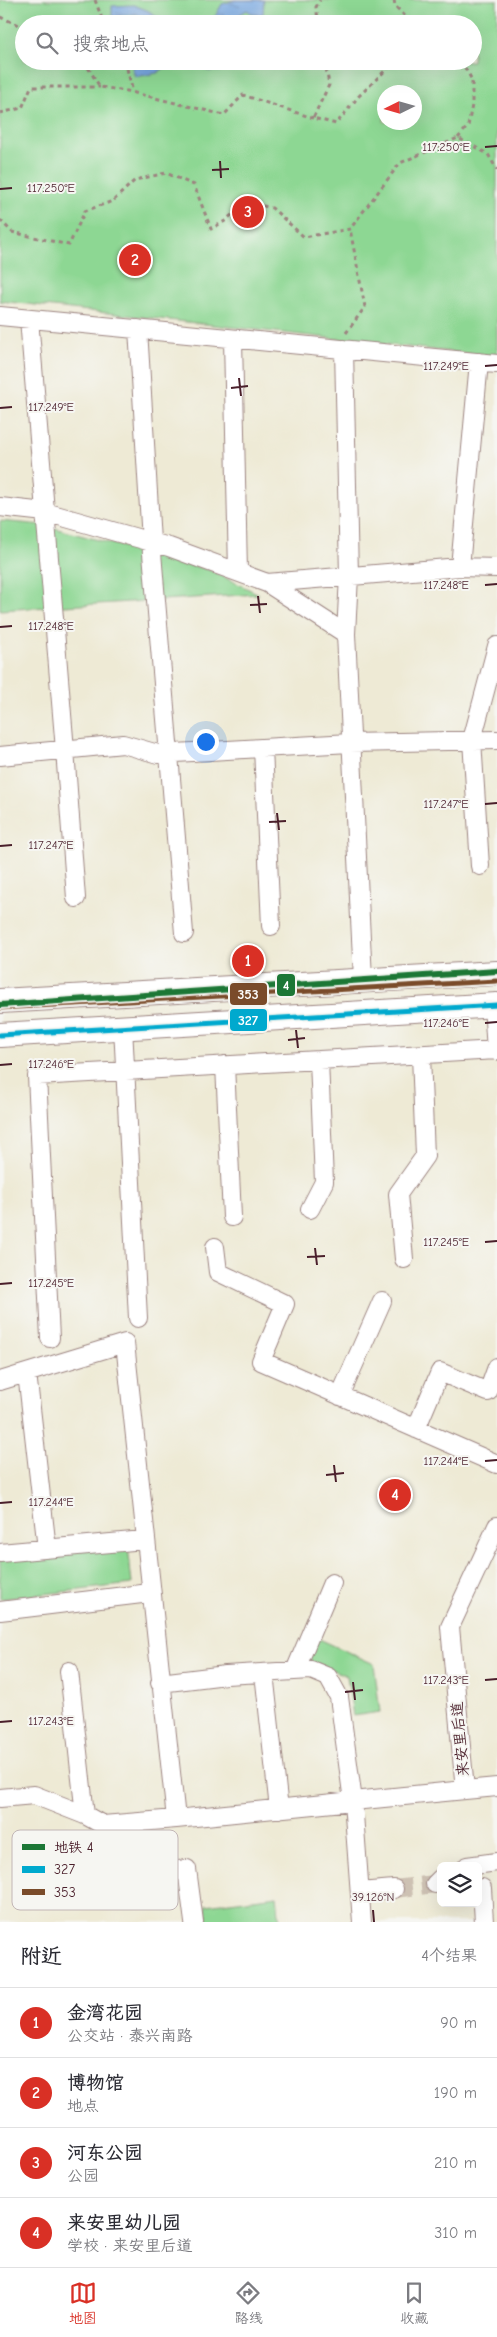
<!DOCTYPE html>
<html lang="zh">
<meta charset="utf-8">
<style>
:root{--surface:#fff;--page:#f7f7f7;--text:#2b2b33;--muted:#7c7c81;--line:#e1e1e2;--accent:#d93025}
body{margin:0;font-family:"Comic Neue","LXGW WenKai TC",sans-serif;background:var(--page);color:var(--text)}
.controls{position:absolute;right:15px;bottom:15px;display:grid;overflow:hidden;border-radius:8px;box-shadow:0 5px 20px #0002}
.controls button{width:45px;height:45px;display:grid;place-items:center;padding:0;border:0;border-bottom:1px solid var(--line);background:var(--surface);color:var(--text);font:25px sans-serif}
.compass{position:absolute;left:377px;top:85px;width:45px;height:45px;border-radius:50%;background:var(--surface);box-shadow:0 5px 20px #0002;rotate:265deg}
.you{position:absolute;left:205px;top:741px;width:18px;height:18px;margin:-12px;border:4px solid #fff;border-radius:50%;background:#1a73e8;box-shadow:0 0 0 8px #1a73e833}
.badge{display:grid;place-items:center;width:32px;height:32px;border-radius:50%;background:var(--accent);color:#fff;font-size:16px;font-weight:700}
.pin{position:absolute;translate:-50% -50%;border:2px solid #fff;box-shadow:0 1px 5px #0006}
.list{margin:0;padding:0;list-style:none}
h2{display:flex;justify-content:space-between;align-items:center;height:65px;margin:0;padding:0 20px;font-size:21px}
h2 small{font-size:16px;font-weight:400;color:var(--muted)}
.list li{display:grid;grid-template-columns:32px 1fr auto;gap:15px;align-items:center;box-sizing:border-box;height:70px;padding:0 20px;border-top:1px solid var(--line)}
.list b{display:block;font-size:19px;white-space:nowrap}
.list p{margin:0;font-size:16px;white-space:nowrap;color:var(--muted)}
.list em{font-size:16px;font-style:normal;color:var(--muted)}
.icon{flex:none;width:28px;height:28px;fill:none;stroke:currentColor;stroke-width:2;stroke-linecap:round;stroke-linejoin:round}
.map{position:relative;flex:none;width:497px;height:1922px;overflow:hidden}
.search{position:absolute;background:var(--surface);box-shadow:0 5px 20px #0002;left:15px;right:15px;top:15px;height:55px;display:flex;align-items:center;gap:12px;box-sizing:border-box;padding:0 18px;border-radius:28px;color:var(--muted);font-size:19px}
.sheet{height:345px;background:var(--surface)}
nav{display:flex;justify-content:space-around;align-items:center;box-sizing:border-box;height:70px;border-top:1px solid var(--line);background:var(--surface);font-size:14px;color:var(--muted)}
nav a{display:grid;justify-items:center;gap:2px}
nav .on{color:var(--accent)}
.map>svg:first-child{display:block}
</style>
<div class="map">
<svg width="497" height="1922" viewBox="0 0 497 1922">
<defs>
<pattern id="water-ripples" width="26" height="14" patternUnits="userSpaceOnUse" patternTransform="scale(1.25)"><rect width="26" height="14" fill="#78a8e2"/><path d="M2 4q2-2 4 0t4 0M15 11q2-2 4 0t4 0" fill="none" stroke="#6488b7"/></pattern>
</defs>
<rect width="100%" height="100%" fill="#f6f6f2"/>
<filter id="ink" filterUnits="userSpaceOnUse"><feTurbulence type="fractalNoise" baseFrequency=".02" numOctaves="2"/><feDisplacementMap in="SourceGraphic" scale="10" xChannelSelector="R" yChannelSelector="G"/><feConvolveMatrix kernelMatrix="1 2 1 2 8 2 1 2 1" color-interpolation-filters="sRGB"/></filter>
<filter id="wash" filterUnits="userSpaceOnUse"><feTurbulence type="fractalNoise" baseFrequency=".0096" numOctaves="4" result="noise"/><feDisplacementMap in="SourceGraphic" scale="20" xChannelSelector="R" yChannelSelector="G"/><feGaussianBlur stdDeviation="1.12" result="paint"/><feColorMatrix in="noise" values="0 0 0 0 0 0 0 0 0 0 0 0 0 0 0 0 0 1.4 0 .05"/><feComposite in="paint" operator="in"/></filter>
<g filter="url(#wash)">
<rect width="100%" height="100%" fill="#eeead5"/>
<!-- green -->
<path fill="#8dd793" stroke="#6c7b5f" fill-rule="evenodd" d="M0,0H497V357L0,301ZM24,24H473V61H24ZM384,92H414V122H384Z
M0,521L43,525L209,570L259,594L0,610Z
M128,1545L132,1584L0,1599V1557Z
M317,1638L374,1664L380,1712L353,1716L347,1676L306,1659Z
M277,1896L280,1922H207L206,1905Z"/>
<!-- water -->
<path fill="url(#water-ripples)" stroke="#616486" d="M236,0H264L263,14L254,15L247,10L234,18L231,24H191L198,19L213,20L222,4Z
M134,5L149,11L167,24H150L137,14L112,17V6Z
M134,61H175L157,73L135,77L132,67Z
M188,61H223L221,71H208Z"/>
</g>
<g filter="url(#ink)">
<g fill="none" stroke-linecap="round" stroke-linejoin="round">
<!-- street-tunnel -->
<path stroke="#cdc1b3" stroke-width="18" stroke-dasharray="18 9" stroke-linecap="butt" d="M394,1889L435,1884"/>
<defs>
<path id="street" d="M0,316L497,364
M29,319L65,750L76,898
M138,329L151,541L184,933
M233,339L238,572
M344,349L349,576L346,634
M0,507L45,512L169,547L267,583L346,634L363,979
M460,567L479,362
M267,583L460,567L497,568
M263,748L271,926
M0,756L123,744L158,754L350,743L497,740
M480,866L472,740L497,646
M493,1005L496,1051
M123,1027L138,1318
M225,1065L232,1217
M310,1209L324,1182L319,1060
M215,1247L218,1272L285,1304L261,1361L497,1464
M404,1259L398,1194L425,1156L421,1055
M50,1338L37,1076L497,1050
M27,1373L47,1549
M0,1381L125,1343L176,1819L353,1801L362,1922
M340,1396L382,1301
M416,1429L440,1372L488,1392L497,1367
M0,1553L144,1540
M0,1611L150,1593
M69,1671L85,1815
M295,1671L332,1583
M264,1673L279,1809
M160,1683L226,1675L311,1670L328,1677L339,1697L353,1801L465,1790L450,1627L497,1526
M465,1790L497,1787
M0,1798L34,1795L85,1815L103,1825L176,1819
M467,1866L497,1862
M98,1880L187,1869L194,1922
M435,1884L441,1878
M482,1888L484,1922
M360,1892L394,1889"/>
<path id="secondary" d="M0,1001L497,973
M0,1035L497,1005"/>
</defs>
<!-- street casing -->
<use href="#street" stroke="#9c8480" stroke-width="20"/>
<!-- secondary casing -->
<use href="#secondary" stroke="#9c8480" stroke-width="26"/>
<!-- path -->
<path stroke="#9c8480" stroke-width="3" stroke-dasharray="4 4" stroke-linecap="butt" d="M95,0L104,24
M394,0L395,6L413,24
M0,17L24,27
M319,24L316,7L320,0
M84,61L100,87L127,91L224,115L243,95L313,118
M125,61L133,92
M325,61L329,85L313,118L336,124L359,96L395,61
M0,113L22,108L31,87H100
M458,138L468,126L472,105V80L461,61
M0,220L12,232L69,245L85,211L113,201L135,180L166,173L194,185L211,229L225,221L246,202L272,208L304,237L350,229L400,163L458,138L488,154L497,170
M346,333L365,307L350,229"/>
<!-- street -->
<use href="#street" stroke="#fff" stroke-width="18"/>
<!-- secondary -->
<use href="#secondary" stroke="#fff" stroke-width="24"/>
<defs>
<path id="bus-1" d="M0,1035L497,1005"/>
<path id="bus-2" d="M0,1008L497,981"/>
</defs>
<!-- bus-1 casing -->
<use href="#bus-1" stroke="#f6f6f2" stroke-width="9"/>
<!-- bus-2 casing -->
<use href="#bus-2" stroke="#f6f6f2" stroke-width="9"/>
<!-- bus-1 -->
<use href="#bus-1" stroke="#00a9ce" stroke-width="5"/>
<!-- bus-2 -->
<use href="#bus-2" stroke="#7a4b2a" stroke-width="5"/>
<defs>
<path id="metro-1" d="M0,1005L497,971"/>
</defs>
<!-- metro-1 casing -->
<use href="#metro-1" stroke="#f6f6f2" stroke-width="10"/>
<!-- metro-1 -->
<use href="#metro-1" stroke="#1c7736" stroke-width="6"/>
</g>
</g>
<!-- ticks -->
<path fill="none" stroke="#4a1f2b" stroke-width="2" d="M485,147L497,146M220,161L221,178M212,170L229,169M0,189L12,188M485,366L497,365M239,378L241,396M231,388L248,386M0,408L12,407M485,585L497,584M258,596L260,613M250,605L267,604M0,627L12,626M485,804L497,803M277,813L279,830M269,822L286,821M0,846L12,845M485,1023L497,1022M296,1030L298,1048M288,1040L305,1038M0,1065L12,1064M485,1242L497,1241M315,1248L317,1265M307,1257L325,1256M0,1284L12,1283M485,1461L497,1460M334,1465L336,1482M326,1475L344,1473M0,1503L12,1502M485,1680L497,1679M353,1682L355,1700M345,1692L363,1690M0,1722L12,1721M373,1910L374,1922"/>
<g text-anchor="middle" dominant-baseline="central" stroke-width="4" stroke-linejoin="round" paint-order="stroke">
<!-- street labels -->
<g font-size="15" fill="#4a1f2b" stroke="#f6f6f2">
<text transform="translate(460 1739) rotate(-95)">来安里后道</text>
</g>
</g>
<!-- legend -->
<rect x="12" y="1830" width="166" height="80" rx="8" fill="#f6f6f2" stroke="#c2b6b6" stroke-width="1"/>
<rect x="22" y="1844" width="23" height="6" fill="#1c7736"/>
<rect x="22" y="1866" width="23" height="7" fill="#00a9ce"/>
<rect x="22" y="1889" width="23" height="6" fill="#7a4b2a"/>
<g font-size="14" fill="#4a1f2b">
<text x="54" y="1852">地铁 4</text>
<text x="54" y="1874">327</text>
<text x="54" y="1897">353</text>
</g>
<g font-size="12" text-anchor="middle" fill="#4a1f2b" stroke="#f6f6f2" stroke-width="4" stroke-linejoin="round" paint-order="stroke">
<text x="446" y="151">117.250°E</text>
<text x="51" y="192">117.250°E</text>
<text x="446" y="370">117.249°E</text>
<text x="51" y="411">117.249°E</text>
<text x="446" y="589">117.248°E</text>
<text x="51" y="630">117.248°E</text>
<text x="446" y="808">117.247°E</text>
<text x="51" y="849">117.247°E</text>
<text x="446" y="1027">117.246°E</text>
<text x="51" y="1068">117.246°E</text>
<text x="446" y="1246">117.245°E</text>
<text x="51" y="1287">117.245°E</text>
<text x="446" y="1465">117.244°E</text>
<text x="51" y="1506">117.244°E</text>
<text x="446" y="1684">117.243°E</text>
<text x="51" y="1725">117.243°E</text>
<text x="373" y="1901">39.126°N</text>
</g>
<g stroke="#f6f6f2" stroke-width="2">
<rect x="276" y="973" width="20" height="24" rx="5" fill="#1c7736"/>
<rect x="229" y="982" width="39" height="24" rx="5" fill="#7a4b2a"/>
<rect x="229" y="1008" width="39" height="24" rx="5" fill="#00a9ce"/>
</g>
<g font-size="14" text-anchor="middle" font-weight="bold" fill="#fff">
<text x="286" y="990">4</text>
<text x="248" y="999">353</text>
<text x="248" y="1025">327</text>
</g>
</svg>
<div class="controls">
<button><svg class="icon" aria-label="layers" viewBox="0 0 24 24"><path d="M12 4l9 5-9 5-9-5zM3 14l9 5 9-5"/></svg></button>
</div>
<svg class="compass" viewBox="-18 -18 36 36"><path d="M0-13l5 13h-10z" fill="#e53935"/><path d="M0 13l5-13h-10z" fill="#7c7c81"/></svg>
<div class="you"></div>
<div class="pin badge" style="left:248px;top:961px">1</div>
<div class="pin badge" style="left:135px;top:260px">2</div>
<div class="pin badge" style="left:248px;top:212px">3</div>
<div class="pin badge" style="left:395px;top:1495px">4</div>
<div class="search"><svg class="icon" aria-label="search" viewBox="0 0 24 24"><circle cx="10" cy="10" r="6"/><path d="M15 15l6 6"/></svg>搜索地点</div>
</div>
<section class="sheet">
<h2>附近<small>4个结果</small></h2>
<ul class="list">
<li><span class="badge">1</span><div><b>金湾花园</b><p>公交站 · 泰兴南路</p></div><em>90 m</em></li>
<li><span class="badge">2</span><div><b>博物馆</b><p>地点</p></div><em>190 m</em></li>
<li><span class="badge">3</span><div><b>河东公园</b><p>公园</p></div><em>210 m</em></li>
<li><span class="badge">4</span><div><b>来安里幼儿园</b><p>学校 · 来安里后道</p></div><em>310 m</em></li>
</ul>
</section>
<nav>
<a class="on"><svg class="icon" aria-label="map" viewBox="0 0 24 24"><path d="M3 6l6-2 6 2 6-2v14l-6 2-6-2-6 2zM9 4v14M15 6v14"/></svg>地图</a>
<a><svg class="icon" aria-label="directions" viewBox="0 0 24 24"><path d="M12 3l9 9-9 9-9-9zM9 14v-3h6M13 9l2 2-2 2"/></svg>路线</a>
<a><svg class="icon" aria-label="saved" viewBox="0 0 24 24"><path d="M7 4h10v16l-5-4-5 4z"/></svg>收藏</a>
</nav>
